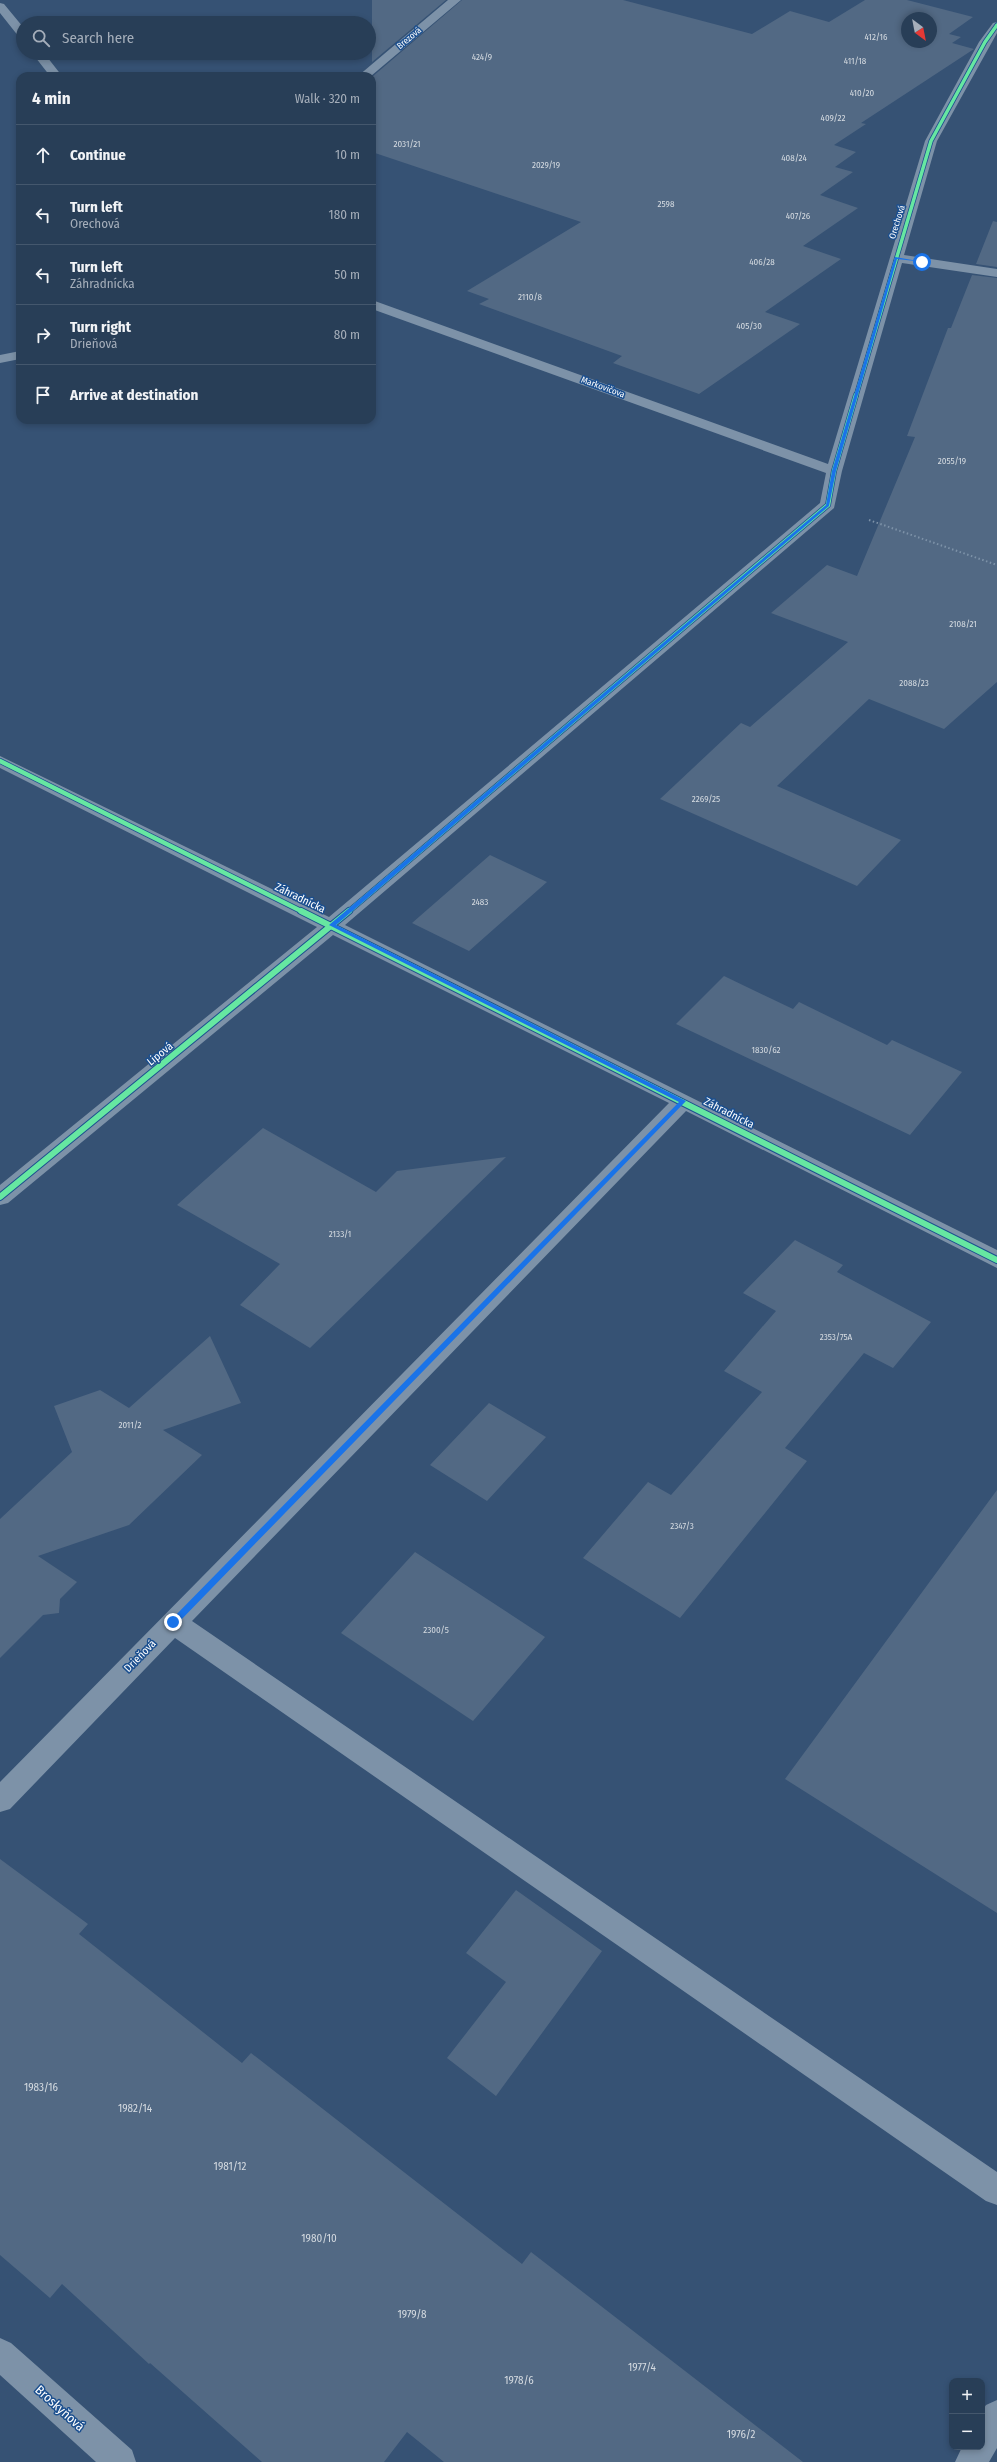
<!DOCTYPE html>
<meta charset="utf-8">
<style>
:root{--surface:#283e57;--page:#30455d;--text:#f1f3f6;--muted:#a5aeba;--line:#44576d}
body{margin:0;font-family:"Fira Sans Condensed",sans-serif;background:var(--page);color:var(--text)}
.controls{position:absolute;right:12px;bottom:12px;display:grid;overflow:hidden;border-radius:8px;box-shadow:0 2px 6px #0003}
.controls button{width:36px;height:36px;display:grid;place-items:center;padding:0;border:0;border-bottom:1px solid var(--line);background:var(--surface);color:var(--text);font:20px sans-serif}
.compass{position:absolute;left:901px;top:12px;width:36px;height:36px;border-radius:50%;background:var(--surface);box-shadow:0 2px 6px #0003;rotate:148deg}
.stop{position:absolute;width:12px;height:12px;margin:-9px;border:3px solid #1a73e8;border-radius:50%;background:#fff}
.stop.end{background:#1a73e8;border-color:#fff;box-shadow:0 1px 4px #0008}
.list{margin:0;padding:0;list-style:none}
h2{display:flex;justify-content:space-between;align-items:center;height:52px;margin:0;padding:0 16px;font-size:17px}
h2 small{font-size:13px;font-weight:400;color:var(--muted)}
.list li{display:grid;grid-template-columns:26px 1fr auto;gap:12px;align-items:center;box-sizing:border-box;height:60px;padding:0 16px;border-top:1px solid var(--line)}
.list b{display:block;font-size:15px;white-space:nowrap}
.list p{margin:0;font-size:13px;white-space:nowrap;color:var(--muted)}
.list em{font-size:13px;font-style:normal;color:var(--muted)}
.icon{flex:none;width:22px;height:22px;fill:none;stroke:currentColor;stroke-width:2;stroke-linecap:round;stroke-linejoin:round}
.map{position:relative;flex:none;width:997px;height:2462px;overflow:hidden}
.search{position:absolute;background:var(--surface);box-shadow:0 2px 6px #0003;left:16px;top:16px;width:360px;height:44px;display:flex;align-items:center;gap:10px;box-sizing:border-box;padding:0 14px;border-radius:22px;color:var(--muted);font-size:15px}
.panel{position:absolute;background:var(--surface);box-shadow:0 2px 6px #0003;left:16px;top:72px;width:360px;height:352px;border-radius:12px}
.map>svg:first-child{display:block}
</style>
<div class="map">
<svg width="997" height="2462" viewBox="0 0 997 2462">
<rect width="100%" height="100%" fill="#365274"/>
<!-- building -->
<path fill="#526984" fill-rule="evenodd" d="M372,0H446L372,62Z
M462,0H623L752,34L790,11L829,22L865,0H907L973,17L949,34L961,37L952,43L974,49L861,123L866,124L834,145L856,152L835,167L853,172L820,195L858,208L803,246L841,259L765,312L800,324L699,394L613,363L622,356L479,304L489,299L467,291L581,222L372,152V77ZM907,18H931V42H907Z
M993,221L997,222V267L976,264Z
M972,275L997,278V682L944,729L869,699L777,786L901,840L857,886L660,799L741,723L750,727L848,642L771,613L827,565L857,576L915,437L907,436L948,328H951Z
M490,855L547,882L469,951L412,923Z
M724,976L793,1009L799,1002L887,1045L892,1040L962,1072L910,1135L676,1024Z
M263,1128L376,1192L397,1171L506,1157L310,1348L240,1305L280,1264L177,1205Z
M795,1240L843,1265L837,1272L931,1322L893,1368L864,1353L785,1448L807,1461L680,1618L583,1558L648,1482L671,1495L762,1392L724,1371L776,1311L743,1293Z
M210,1336L241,1403L163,1430L202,1455L129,1525L38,1556L77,1582L60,1599L59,1613L43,1615L0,1658V1519L72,1452L54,1406L100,1390L129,1408Z
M489,1403L546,1437L487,1501L430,1465Z
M997,1490V1913L785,1779Z
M415,1552L545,1637L473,1721L341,1633Z
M0,1859L88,1924L79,1934L242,2063L251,2053L522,2264L531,2252L803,2462H444L407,2432L384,2462H262L150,2363L149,2364L62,2284L50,2298L0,2255Z
M516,1890L602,1951L496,2096L447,2058L506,1982L466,1953Z"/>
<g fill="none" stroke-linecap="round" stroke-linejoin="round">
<!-- path -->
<path stroke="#7d92a8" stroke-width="2" stroke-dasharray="1.5 2.5" stroke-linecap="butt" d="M869,520L997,565"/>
<!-- minor -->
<path fill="#7d92a8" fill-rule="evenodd" d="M448,0H461L371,76H358Z
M0,3L4,4L23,27V38L19,37L0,13Z
M997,22V33L937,141L904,255L997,269V277L902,263L842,471L834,508L345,925L997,1250V1268L686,1111L192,1621L997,2172V2205L986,2201L175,1638L10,1809L0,1812V1782L669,1103L333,935L8,1203L0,1205V1185L317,927L0,768V756L329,917L820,503L826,473L372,309V300L828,464L925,141L979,42L993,23Z
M32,53H44L62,76H50Z
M20,351V359L0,363V355Z
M0,2338L11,2343L132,2450L136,2462H96L0,2375Z
M997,2400V2448L989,2462H955L962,2447H982V2411L986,2405Z"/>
<defs>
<path id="cycleway-far2" d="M856,396L931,141L985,42L997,25"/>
<path id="cycleway-far1" d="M0,761L303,912
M348,912L828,505L834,471L856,395"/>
<path id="cycleway" d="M301,911L997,1260
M0,1197L349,911"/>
</defs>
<!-- cycleway-far2 casing -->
<use href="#cycleway-far2" stroke="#1b4f8f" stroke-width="5"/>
<!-- cycleway-far1 casing -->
<use href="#cycleway-far1" stroke="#1b4f8f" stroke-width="6"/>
<!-- cycleway casing -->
<use href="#cycleway" stroke="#1b4f8f" stroke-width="8"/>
<!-- cycleway-far2 -->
<use href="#cycleway-far2" stroke="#66e7a1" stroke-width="3.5"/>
<!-- cycleway-far1 -->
<use href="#cycleway-far1" stroke="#66e7a1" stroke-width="4.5"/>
<!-- cycleway -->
<use href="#cycleway" stroke="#66e7a1" stroke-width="6"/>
</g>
<!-- route -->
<path fill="#1a73e8" d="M895,257L924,262L897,259L836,471L829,506L336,925L686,1101L176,1625H171V1620L679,1102L329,925L826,505L832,471Z"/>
<g text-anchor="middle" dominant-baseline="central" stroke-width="3" stroke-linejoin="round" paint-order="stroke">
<!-- number labels -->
<g font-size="9" fill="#d4dae0">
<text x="876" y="37">412/16</text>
<text x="482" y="57">424/9</text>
<text x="855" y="61">411/18</text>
<text x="862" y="93">410/20</text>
<text x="833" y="118">409/22</text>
<text x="407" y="144">2031/21</text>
<text x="794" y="158">408/24</text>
<text x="546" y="165">2029/19</text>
<text x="666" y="204">2598</text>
<text x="798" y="216">407/26</text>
<text x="762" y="262">406/28</text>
<text x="530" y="297">2110/8</text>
<text x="749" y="326">405/30</text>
<text x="952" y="461">2055/19</text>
<text x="963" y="624">2108/21</text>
<text x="914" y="683">2088/23</text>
<text x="706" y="799">2269/25</text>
<text x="480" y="902">2483</text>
<text x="766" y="1050">1830/62</text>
<text x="340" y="1234">2133/1</text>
<text x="836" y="1337">2353/75A</text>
<text x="130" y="1425">2011/2</text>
<text x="682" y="1526">2347/3</text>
<text x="436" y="1630">2300/5</text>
</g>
<!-- far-street labels -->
<g font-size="9" fill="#fff" stroke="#1b4f8f">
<text transform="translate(409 38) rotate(-40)">Brezová</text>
<text transform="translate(897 222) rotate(-73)">Orechová</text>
<text transform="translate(603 387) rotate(20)">Markovičova</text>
</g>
<!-- street labels -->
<g font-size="11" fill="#fff" stroke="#1b4f8f">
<text transform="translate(300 898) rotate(26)">Záhradnícka</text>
<text transform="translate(160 1054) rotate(-39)">Lipová</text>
<text transform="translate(729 1113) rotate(27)">Záhradnícka</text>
<text transform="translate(140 1656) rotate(-46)">Drieňová</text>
</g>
<!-- near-number labels -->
<g font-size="11" fill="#d4dae0">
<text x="41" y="2087">1983/16</text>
<text x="135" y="2108">1982/14</text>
<text x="230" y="2166">1981/12</text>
<text x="319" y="2238">1980/10</text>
<text x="412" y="2314">1979/8</text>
<text x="642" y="2367">1977/4</text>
<text x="519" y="2380">1978/6</text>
<text x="741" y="2434">1976/2</text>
</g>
<!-- near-street labels -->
<g font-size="13" fill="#fff" stroke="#1b4f8f">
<text transform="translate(60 2408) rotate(42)">Broskyňová</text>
</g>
</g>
</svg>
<div class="controls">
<button>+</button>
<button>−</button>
</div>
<svg class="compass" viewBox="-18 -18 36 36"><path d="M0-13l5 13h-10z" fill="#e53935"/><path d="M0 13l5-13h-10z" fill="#a5aeba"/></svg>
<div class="stop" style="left:922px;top:262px"></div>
<div class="stop end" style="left:173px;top:1622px"></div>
<div class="search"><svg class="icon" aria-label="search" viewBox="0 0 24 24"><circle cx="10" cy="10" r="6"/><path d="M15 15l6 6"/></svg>Search here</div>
<section class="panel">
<h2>4 min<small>Walk · 320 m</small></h2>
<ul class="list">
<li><svg class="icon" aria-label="ahead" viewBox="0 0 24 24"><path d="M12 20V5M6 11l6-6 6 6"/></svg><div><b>Continue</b></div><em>10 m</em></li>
<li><svg class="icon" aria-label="left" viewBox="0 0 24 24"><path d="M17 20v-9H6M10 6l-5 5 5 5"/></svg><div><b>Turn left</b><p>Orechová</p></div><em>180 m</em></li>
<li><svg class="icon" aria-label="left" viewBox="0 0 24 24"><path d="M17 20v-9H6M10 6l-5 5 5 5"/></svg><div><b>Turn left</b><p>Záhradnícka</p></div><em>50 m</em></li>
<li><svg class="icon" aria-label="right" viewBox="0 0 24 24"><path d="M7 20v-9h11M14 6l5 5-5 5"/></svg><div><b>Turn right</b><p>Drieňová</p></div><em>80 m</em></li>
<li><svg class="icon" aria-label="arrive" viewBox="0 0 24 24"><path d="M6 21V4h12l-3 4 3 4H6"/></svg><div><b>Arrive at destination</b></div></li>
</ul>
</section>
</div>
